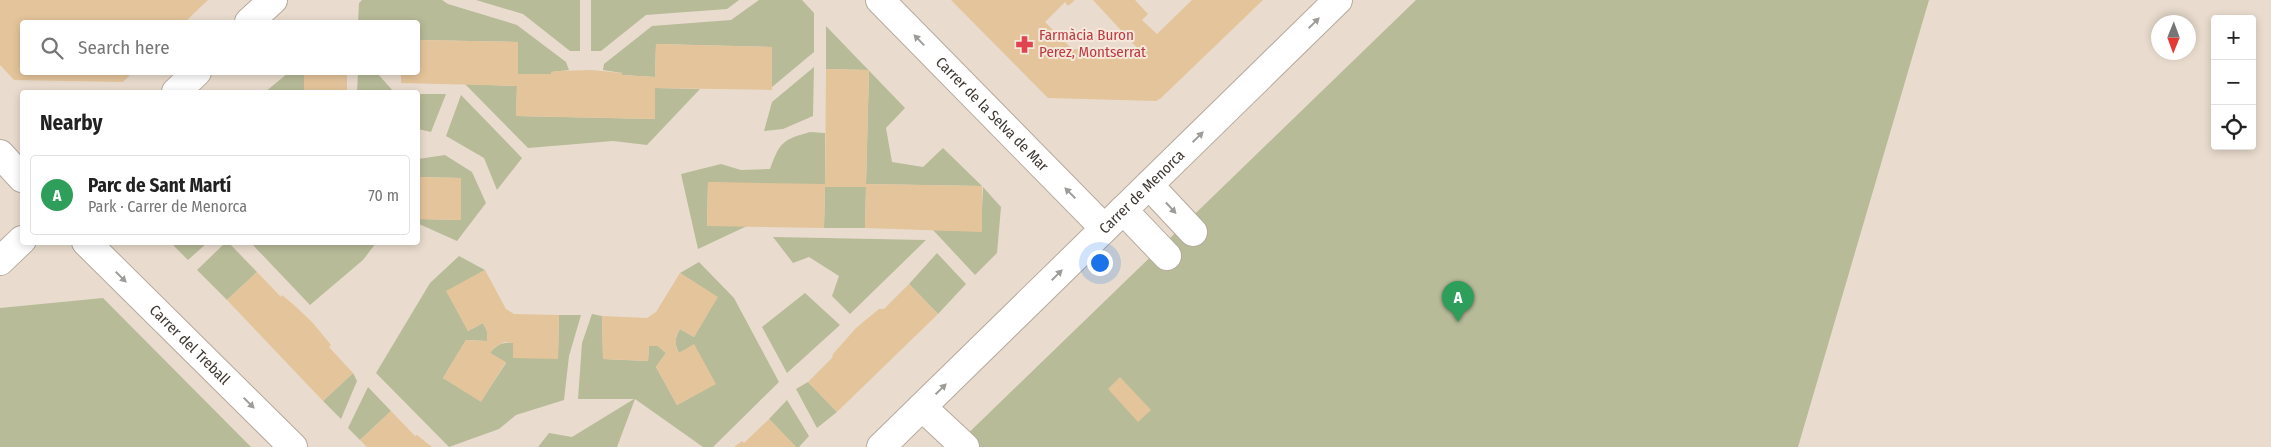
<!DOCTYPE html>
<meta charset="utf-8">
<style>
:root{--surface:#fff;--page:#f6f6f6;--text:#222;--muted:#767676;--line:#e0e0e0;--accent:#287278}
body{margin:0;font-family:"Fira Sans Condensed",sans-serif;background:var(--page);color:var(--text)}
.controls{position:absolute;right:15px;top:15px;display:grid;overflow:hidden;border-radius:5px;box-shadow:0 2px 8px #0003}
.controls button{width:45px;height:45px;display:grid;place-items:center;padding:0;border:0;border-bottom:1px solid var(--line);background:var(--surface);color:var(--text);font:25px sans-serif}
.compass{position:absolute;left:2151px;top:15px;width:45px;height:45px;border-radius:50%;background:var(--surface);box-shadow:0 2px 8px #0003;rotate:181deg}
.you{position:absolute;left:1099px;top:262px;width:18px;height:18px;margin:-12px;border:4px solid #fff;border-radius:50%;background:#1a73e8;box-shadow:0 0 0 8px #1a73e833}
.badge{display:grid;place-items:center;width:32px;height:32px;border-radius:50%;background:var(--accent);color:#fff;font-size:16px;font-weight:700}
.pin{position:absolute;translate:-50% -41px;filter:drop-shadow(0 1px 2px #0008)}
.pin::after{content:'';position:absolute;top:26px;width:18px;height:15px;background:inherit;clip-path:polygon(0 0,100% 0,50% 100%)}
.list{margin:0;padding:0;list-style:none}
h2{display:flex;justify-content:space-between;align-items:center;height:65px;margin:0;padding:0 20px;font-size:21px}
h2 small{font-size:16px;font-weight:400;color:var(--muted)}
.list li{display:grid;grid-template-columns:32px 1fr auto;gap:15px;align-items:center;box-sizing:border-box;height:80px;margin:0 10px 10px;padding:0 10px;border:1px solid var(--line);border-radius:5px}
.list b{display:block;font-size:19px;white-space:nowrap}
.list p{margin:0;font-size:16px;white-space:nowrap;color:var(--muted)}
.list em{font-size:16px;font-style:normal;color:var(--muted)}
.icon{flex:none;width:28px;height:28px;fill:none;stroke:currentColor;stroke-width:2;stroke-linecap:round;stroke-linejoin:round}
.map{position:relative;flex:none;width:2271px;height:447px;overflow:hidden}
.search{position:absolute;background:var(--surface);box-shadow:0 2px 8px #0003;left:20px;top:20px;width:400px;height:55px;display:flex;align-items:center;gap:12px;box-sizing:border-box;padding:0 18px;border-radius:5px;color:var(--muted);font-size:19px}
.panel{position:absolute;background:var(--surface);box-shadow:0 2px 8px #0003;left:20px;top:90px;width:400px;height:155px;border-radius:5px}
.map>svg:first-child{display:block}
</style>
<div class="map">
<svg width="2271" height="447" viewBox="0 0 2271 447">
<rect width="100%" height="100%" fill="#e9dcce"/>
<!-- green -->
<path fill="#b7bb98" d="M362,0H442L448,4L517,25L566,62L569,70L552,72L551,74H518V42L418,40V22H358L359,3Z
M476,0H580V51H570L523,14Z
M591,0H739L727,9L646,15L601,51H591Z
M759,0H802L814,13V52L772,87V47L656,44L655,77L622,75V73L603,70L604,64L652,26L731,20Z
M1416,0H1929L1798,447H954Z
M826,26L905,108L886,128L892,162L923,167L943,148L982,186L866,184L869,70L826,69Z
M814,67L813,116L783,129L764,131L772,102Z
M358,72L377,73L394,92H357Z
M288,73H304V92H265Z
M465,84L517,86L516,116L655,119V88L700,89L647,145L613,141L528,148Z
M418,94H446L431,132L418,129Z
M461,95L522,158L497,190L484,158L446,136Z
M810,132L825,133V187H866L865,228H824L825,187L708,182L707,225L747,226L698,249L681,174L721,164L741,170L770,169C780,142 782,140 810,132Z
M445,155L472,172L486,203L457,241L419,224L420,219L461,220V178L418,177V159Z
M983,187L1001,207L997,253L975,275L933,230L981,231Z
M773,237L926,240L850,314L832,296L839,276L809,257L793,263Z
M228,242L257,272L227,300L197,270L225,243Z
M171,243H207L188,260Z
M251,243H376L363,260L310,305Z
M937,253L966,284L938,314L909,284Z
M459,256L485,270L447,291L468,331L483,323L487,331V341L466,340L443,378L481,401L506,363L490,353C496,345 502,342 513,343V358H558L559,315H581L569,356L564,400L516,415L499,429L449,447L376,373L430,283Z
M699,262L734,298L779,382L713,447H703L635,399L617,447H538L549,433L572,437L634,399H578L582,343L592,314L602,316L603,359L648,361L649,346H658L666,353L656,367L677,405L715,384L694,345L679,353C674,344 675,337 680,329L694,337L717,297L680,273Z
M805,293L840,325L787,373L762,327Z
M103,298L251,447H0V308Z
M353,373L357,381L341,419L323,401Z
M808,382L837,412L817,428L796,389Z
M368,387L391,411L360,440L348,428Z
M787,400L809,436L799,447H796L769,419Z"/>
<!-- building -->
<path fill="#e4c49b" d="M0,0H208L185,22H22V72H133L123,82L14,80L0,65Z
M951,0H1075L1068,6L1065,2L1045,22L1072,49L1140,51L1093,0H1135L1148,14L1142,20L1157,34L1192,0H1263L1161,98L1156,101L1048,98Z
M418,40L518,42V74H551V72L557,71L592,70L622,73V75L655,77L656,44L772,47V90L655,88V119L516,116L517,86L401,83V72H418Z
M826,69L869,70L866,184L982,186V232L865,228L866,187H825L824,228L707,226L708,182L825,184Z
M304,72H347V92H304Z
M418,177L461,178V220L418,219Z
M485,270L506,309L514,314L559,315L558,359L513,358V343L504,342L495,347L490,353L506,362L481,402L443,378L466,340L487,341V331L483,323L468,331L446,291Z
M257,272L281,297L282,295L294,305L312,322L331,345L329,347L353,373L323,401L227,300Z
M680,273L718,297L694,337L680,329L676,336V347L679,353L694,344L716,384L677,405L656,367L666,353L658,346H649L648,361L603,359L602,316L647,318L656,312Z
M909,284L938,314L837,412L808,382L832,358L833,354L856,328L879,309H884Z
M1120,377L1151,410L1138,422L1108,389Z
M391,411L415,436L417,435L432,447H367L360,440Z
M769,419L796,447H734L742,441L744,443Z"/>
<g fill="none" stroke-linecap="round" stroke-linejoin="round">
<defs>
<g id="minor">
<path id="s1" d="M880,0L1104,228"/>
<path d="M249,22L273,0"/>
<path d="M176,92L197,72"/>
<path d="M0,154L22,178"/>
<path d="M1149,185L1193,232"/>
<path d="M1123,210L1167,256"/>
<path id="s2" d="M86,242L293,447"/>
<path d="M0,261L22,240"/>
<path d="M922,407L965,447"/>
<path id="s3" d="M881,447L1338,0"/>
</g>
</defs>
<!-- minor casing -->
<use href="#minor" stroke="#b6aa9d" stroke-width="30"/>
<!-- minor -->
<use href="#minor" stroke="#fff" stroke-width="28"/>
</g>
<!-- one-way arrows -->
<defs><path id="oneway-solid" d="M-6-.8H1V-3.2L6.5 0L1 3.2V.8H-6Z" transform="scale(1.25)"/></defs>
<g fill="#9e9c99">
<use href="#oneway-solid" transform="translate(1314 23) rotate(-44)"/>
<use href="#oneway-solid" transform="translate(919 40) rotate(-134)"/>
<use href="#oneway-solid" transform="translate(1198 137) rotate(-44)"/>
<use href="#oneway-solid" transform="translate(1070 193) rotate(-135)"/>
<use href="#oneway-solid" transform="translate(1171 208) rotate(47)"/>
<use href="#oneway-solid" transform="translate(1057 275) rotate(-45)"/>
<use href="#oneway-solid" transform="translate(121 277) rotate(45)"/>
<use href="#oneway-solid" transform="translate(941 389) rotate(-44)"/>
<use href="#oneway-solid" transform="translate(249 403) rotate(45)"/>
</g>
<!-- icons -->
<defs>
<symbol id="pharmacy-bare" viewBox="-9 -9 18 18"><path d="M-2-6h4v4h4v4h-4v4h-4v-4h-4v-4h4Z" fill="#e0444e" stroke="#f6e9db" stroke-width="2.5" paint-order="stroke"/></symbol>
</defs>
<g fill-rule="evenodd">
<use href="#pharmacy-bare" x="1012" y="32" width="25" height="25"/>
</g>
<g text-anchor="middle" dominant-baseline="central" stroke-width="4" stroke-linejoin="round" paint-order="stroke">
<!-- health labels -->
<g font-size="15" fill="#be3a42" stroke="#f6e9db" text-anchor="start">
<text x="1039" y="35">Farmàcia Buron<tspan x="1039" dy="17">Perez, Montserrat</tspan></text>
</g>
<!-- street labels -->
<g font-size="15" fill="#3e3833" stroke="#f6e9db">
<text stroke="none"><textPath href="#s1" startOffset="160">Carrer de la Selva de Mar</textPath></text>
<text stroke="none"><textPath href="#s3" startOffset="365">Carrer de Menorca</textPath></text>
<text stroke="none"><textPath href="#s2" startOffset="146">Carrer del Treball</textPath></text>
</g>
</g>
</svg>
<div class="controls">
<button>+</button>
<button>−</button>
<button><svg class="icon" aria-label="locate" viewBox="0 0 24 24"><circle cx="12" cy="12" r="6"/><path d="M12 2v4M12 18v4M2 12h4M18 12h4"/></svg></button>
</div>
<svg class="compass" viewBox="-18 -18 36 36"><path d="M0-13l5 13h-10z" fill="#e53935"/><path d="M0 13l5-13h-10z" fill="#767676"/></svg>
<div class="you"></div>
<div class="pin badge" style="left:1458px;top:322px;background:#2e9e5b">A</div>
<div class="search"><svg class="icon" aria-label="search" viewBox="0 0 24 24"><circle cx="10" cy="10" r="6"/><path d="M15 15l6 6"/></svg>Search here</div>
<section class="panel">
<h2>Nearby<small></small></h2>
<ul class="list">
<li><span class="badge" style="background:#2e9e5b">A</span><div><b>Parc de Sant Martí</b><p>Park · Carrer de Menorca</p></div><em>70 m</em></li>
</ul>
</section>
</div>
